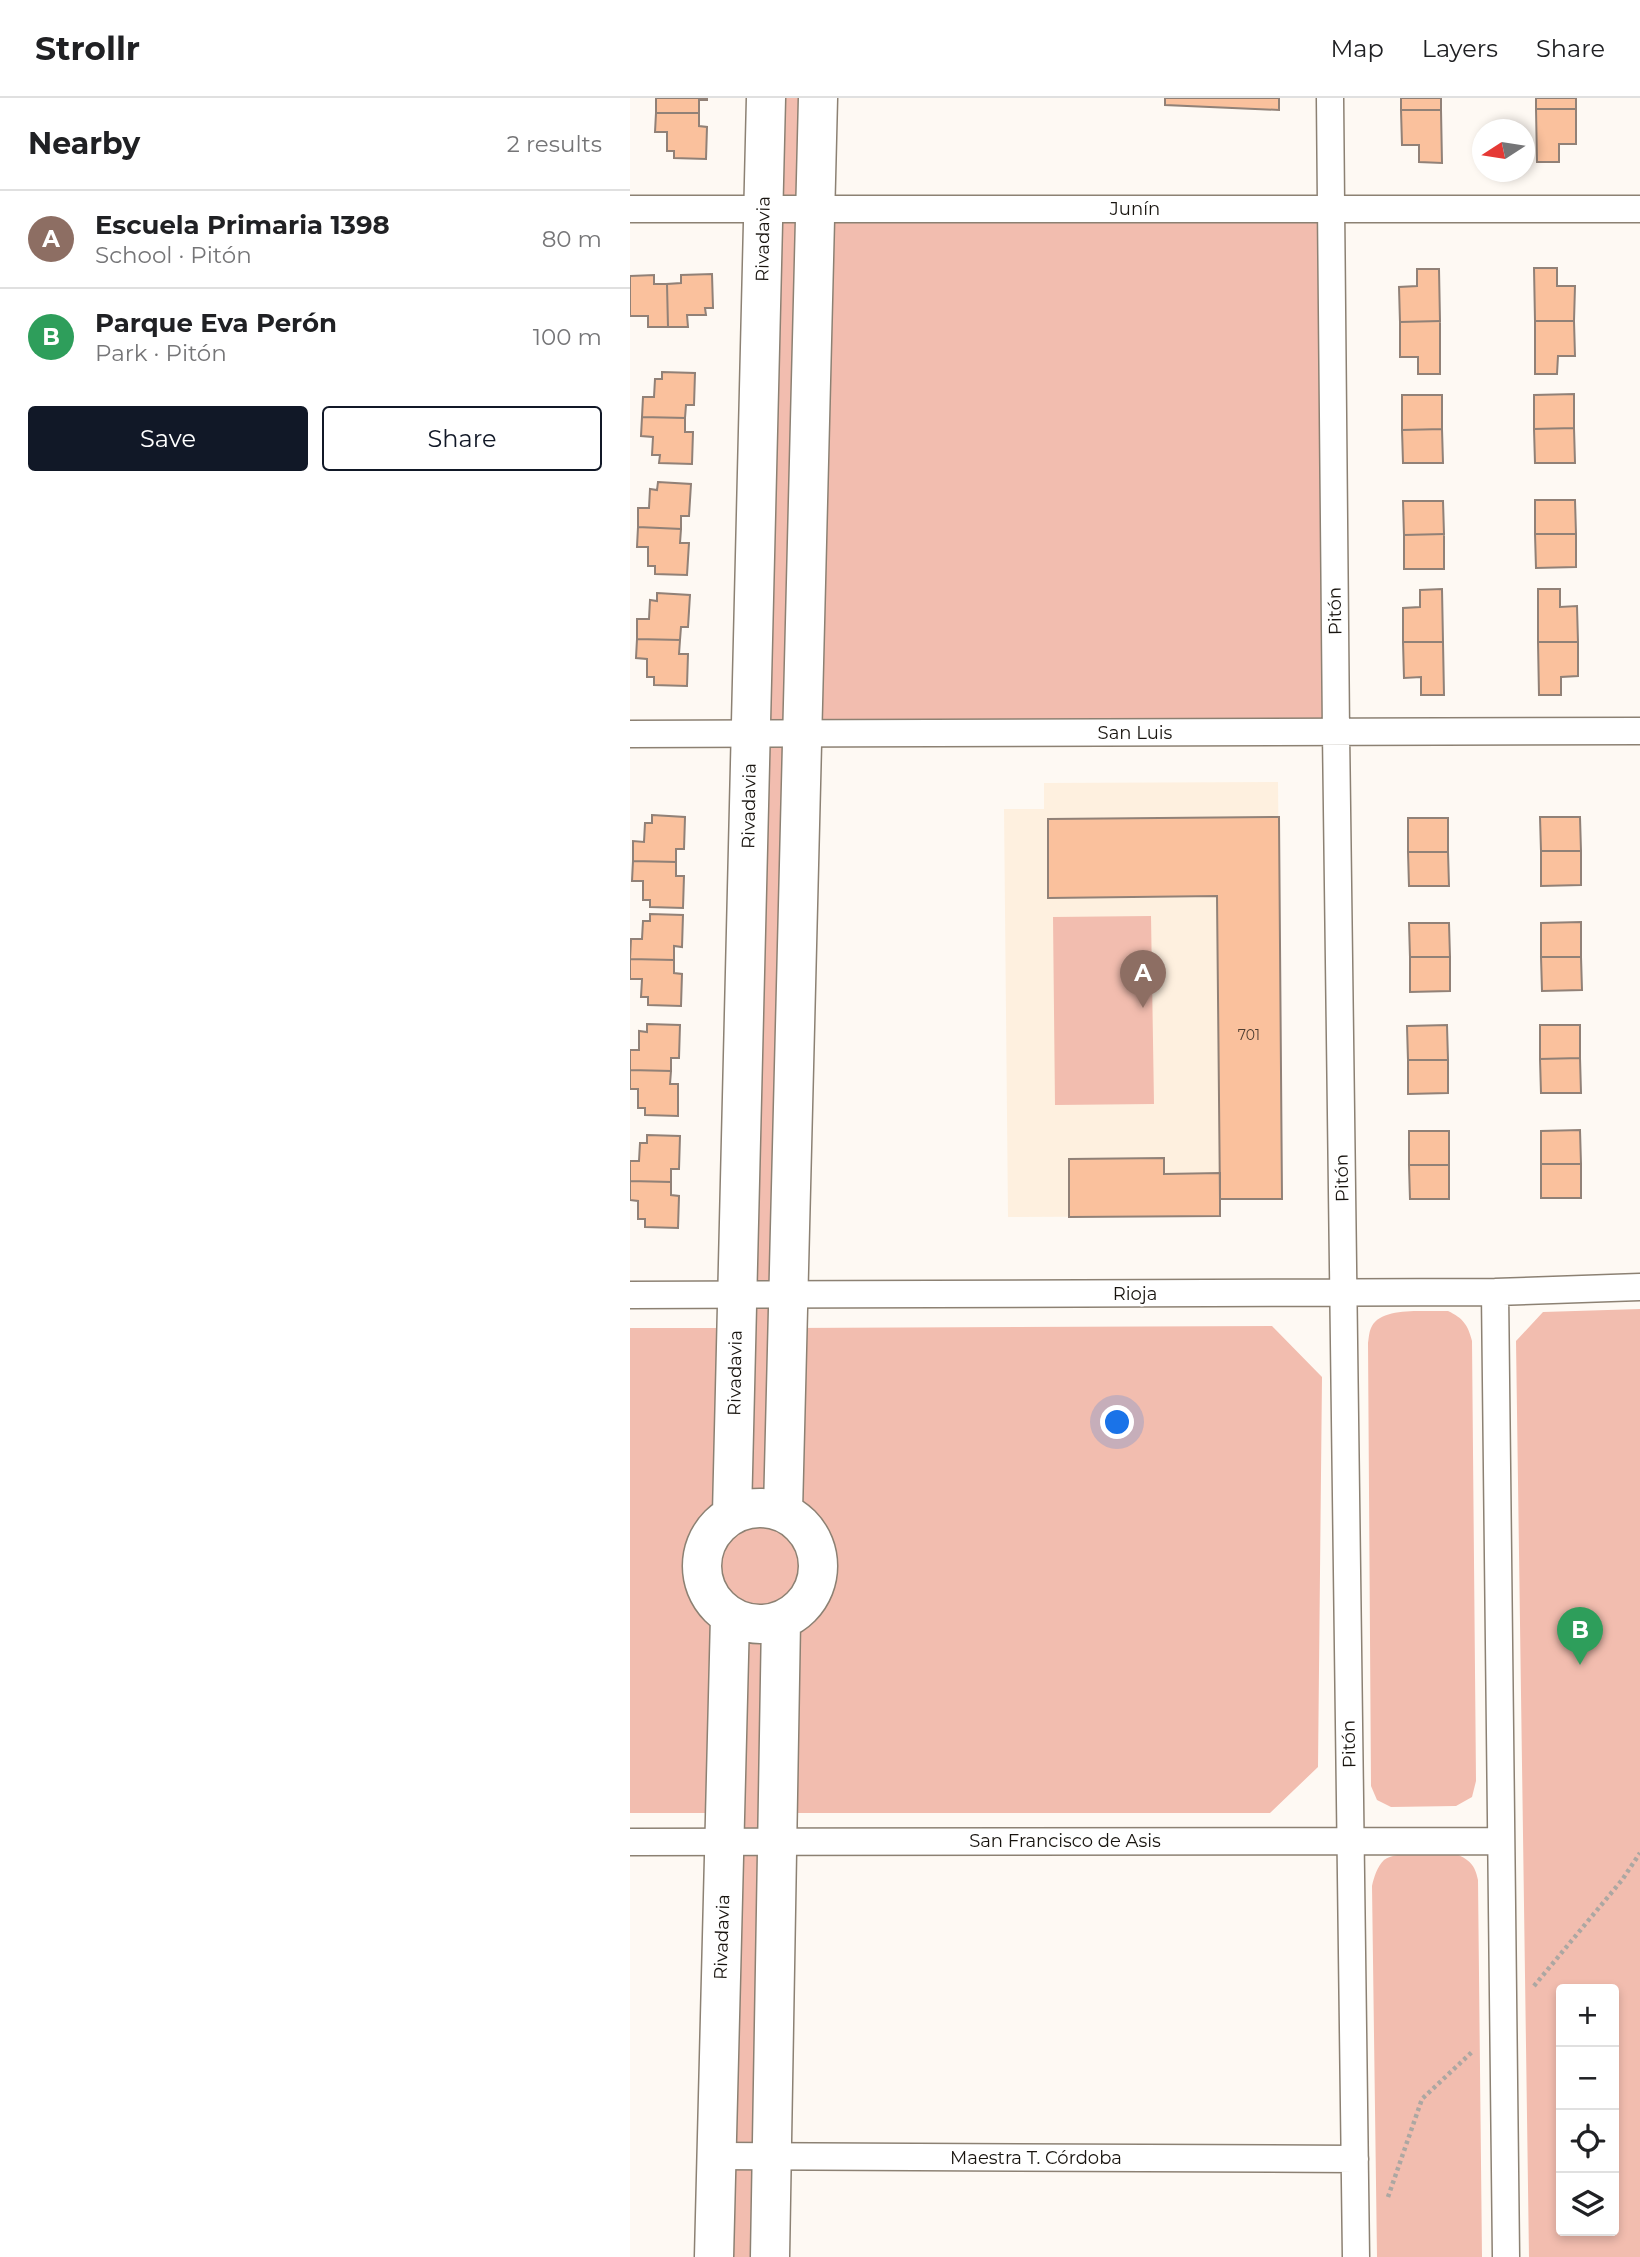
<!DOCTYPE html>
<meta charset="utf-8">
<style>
:root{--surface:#fff;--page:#f6f6f6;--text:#202124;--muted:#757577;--line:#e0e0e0;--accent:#111827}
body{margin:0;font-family:Montserrat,sans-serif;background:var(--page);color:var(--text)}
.controls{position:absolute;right:21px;bottom:21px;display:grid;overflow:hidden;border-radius:7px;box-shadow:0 4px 10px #0003}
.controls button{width:63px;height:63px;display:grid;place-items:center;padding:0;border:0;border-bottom:2px solid var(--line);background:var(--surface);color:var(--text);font:35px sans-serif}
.compass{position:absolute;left:842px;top:21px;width:63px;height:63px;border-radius:50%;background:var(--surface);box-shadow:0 4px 10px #0003;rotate:258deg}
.you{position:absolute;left:488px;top:1325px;width:24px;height:24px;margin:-18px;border:5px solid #fff;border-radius:50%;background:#1a73e8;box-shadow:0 0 0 10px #1a73e833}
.badge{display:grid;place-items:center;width:46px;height:46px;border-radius:50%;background:var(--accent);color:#fff;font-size:23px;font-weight:700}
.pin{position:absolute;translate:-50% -58px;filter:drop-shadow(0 2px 4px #0008)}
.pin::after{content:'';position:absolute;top:37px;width:24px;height:21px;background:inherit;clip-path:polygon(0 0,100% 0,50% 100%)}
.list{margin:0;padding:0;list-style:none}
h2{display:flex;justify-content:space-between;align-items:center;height:91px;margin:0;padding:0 28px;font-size:30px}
h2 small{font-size:23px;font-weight:400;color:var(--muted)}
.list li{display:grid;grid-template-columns:46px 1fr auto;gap:21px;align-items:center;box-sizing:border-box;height:98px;padding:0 28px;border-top:2px solid var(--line)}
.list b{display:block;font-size:26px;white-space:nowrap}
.list p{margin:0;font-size:23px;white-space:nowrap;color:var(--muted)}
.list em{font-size:23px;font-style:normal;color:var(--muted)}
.actions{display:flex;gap:14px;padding:21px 28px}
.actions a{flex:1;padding:16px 0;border:2px solid var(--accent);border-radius:7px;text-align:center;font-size:24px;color:var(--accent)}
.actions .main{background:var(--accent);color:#fff}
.icon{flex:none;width:38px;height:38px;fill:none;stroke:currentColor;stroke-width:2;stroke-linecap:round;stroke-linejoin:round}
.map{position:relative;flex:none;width:1010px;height:2159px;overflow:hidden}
header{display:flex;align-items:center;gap:42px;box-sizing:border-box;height:98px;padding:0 35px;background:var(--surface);border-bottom:2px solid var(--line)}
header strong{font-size:33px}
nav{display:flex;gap:38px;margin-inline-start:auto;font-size:24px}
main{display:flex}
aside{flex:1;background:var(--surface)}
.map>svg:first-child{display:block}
</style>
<header>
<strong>Strollr</strong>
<nav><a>Map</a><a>Layers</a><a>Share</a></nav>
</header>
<main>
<aside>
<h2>Nearby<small>2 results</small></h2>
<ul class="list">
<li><span class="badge" style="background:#8d6e63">A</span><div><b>Escuela Primaria 1398</b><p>School · Pitón</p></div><em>80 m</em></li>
<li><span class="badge" style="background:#2e9e5b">B</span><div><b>Parque Eva Perón</b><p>Park · Pitón</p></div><em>100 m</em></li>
</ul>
<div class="actions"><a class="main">Save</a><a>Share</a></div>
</aside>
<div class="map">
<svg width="1010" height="2159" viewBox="0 0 1010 2159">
<rect width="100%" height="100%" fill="#fef9f3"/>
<!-- built -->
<path fill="#fef0df" d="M648,684L652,1101H590V1118L378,1119L374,711H414V685Z"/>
<!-- green -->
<path fill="#f2bdaf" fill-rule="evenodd" d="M136,0H188L185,110L701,111L706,634L172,636L158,1230L642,1228L692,1279L688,1669L640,1715H148L140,2159H84L95,1715H0V1230H106Z
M521,818L524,1006L425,1007L423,819Z
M1010,1211V2159H899L886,1243L913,1214ZM931,1891H984V2133H931Z
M818,1213C833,1220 838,1227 842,1243L846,1683L842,1699L826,1708L761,1709L747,1702L741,1688L738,1245C739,1239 739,1233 742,1228C752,1208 798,1214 818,1213Z
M826,1756C840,1762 845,1767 848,1782L852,2159H747L742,1788C744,1779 747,1769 754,1762C765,1752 810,1756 826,1756Z"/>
<!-- building -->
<path fill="#fac19d" stroke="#918177" stroke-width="2" d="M26,0H77V2H69V15H26Z
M535,0H649V12L535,7Z
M771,0H811V12H771Z
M906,0H946V11H906Z
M906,11H946V46H929V64H907Z
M771,12H811L812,65L789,64V47H772Z
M26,15H69V28L77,29L76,61L44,60V53H37V34H25Z
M904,170H927V188H945L944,223H905Z
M787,171H809L810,223L770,224L769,189L787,188Z
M82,176L83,210H75L76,217H57L58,229H38L37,186L51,185V177Z
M24,177V186H37L38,229H18V218H0V178Z
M810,223V276H788V259H770V224Z
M905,223H944L945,258H928L927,276H905Z
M32,274L65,275L64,307H56L55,320L12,319L13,299H24L25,281H32Z
M944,296V330L904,331V297Z
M772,297H812V331L772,332Z
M12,319L55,320V334H63L62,366L29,365L30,357H22L23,339L11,338Z
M944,330L945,365H905L904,331Z
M812,331L813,365H773L772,332Z
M28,384L61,386L59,418H51V431L8,429V410H19L20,391L27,392Z
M905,402H945L946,436H905Z
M773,403H813L814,436L774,437Z
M8,429L51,431L50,445H59L57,477L25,476V468H18V449H7Z
M814,436V471H774V437Z
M905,436H946V469L906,470Z
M812,491L813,544H773V510L790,509V492Z
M908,491H930V509L947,508L948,544H908Z
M27,495L60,497L58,529H51L50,542L7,541V521H19L20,502L27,503Z
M7,541L50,542L49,556H58L57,588L24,587V579H17V561L6,560Z
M773,544H813L814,597H791V579L774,580Z
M908,544H948V578L931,579V597H909Z
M22,717L55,719L54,751H46V764L3,763V743L14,744L15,725H22Z
M649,719L652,1101H590L587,798L418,800V721Z
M910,719H950L951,753H911Z
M778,720H818V754H778Z
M911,753H951V787L911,788Z
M778,754H818L819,788H779Z
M3,763L46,764V778H54L53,810L20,809V802H13V783H2Z
M20,816L53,817L52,849L44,848V862L0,861L1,841H12L13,823H20Z
M951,824V859H911V825Z
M779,825H819L820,859H780Z
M780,859H820V893L780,894Z
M911,859H951L952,892L912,893Z
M0,861L44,862V875L52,876L51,908L18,907V899H11L12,881H0Z
M17,926L50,927L49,960H41V973L0,972V952H9V933L17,934Z
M817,927L818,962H778L777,928Z
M910,927H950V960L910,961Z
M950,960L951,995H911L910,961Z
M778,962H818V995L778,996Z
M0,972L41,973L40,986H48V1018L15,1017V1010H8V991H0Z
M950,1032L951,1066H911V1033Z
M779,1033H819V1067H779Z
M17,1037L50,1038L49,1071H41V1084L0,1083V1063H9L10,1045H17Z
M534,1060V1076L590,1075V1118L439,1119V1061Z
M911,1066H951V1100H911Z
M779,1067H819V1101H780Z
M0,1083L41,1084V1097L49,1098L48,1130L15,1129V1121H8V1103L0,1102Z"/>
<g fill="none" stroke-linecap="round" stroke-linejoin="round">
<defs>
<path id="street" d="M700,0L706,634L726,2159
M0,111H1010
M0,636L1010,633
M865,1194L876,2159
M0,1197L865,1194L1010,1189
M0,1744L871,1743
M86,2058L725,2061"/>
<path id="secondary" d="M72 1468a58 58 0 1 1 116 0a58 58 0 1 1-116 0Z
M153,1413L188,0
M102,1416L136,0
M84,2159L100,1519
M140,2159L151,1523"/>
</defs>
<!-- street casing -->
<use href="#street" stroke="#8c8173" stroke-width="29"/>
<!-- secondary casing -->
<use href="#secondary" stroke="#8c8173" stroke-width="41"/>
<!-- path -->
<path stroke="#aca7a2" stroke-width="4.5" stroke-dasharray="3.5 3.5" stroke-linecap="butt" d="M904,1888L992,1782L1010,1755
M758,2099L792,2001L843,1953"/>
<!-- street -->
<use href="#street" stroke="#fff" stroke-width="26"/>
<!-- secondary -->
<use href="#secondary" stroke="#fff" stroke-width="38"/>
</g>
<g text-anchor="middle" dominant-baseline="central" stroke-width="5" stroke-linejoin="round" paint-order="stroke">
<!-- number labels -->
<g font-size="14" fill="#503f32">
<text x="619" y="937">701</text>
</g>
<!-- street labels -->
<g font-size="18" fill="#18140f" stroke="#fff">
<text x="505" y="111">Junín</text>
<text transform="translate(133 141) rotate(-89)">Rivadavia</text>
<text transform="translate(705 513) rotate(-91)">Pitón</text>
<text x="505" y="635">San Luis</text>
<text transform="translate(119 708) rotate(-89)">Rivadavia</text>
<text transform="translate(712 1080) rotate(-91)">Pitón</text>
<text x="505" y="1196">Rioja</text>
<text transform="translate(105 1275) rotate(-89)">Rivadavia</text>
<text transform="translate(719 1646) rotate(-91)">Pitón</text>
<text x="435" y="1743">San Francisco de Asis</text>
<text transform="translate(92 1839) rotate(-88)">Rivadavia</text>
<text x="406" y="2060">Maestra T. Córdoba</text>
</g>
</g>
</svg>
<div class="controls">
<button>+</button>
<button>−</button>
<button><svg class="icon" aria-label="locate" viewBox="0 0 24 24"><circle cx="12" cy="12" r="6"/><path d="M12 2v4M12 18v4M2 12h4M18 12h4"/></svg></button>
<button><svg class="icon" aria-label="layers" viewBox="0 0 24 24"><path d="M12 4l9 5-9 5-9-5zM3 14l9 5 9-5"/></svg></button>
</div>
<svg class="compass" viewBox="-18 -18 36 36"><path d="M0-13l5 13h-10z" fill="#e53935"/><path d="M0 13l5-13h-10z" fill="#757577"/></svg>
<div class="you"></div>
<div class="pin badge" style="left:513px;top:910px;background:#8d6e63">A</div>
<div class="pin badge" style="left:950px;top:1567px;background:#2e9e5b">B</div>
</div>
</main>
